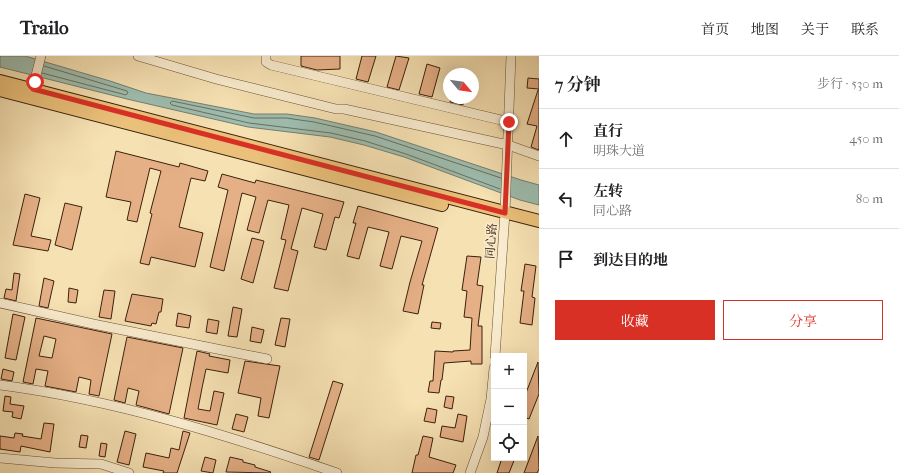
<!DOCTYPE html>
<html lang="zh">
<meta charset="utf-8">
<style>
:root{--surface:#fff;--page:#f2f2f2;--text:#202124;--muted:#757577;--line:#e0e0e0;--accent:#d93025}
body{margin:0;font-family:"IM FELL French Canon","Noto Serif SC",serif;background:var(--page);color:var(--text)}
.controls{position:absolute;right:12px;bottom:12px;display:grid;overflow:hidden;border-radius:0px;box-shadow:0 4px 16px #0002}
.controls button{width:36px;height:36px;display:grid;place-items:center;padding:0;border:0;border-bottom:1px solid var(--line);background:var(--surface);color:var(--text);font:20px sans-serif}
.compass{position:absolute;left:443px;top:12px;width:36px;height:36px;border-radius:50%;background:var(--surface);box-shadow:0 4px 16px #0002;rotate:119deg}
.stop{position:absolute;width:12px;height:12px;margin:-9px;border:3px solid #d93025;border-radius:50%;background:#fff}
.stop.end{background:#d93025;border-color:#fff;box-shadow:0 1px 4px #0008}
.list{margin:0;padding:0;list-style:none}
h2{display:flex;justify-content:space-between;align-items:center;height:52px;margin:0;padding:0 16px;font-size:17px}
h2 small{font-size:13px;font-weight:400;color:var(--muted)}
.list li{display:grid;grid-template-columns:26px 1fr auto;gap:12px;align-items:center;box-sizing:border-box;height:60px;padding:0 16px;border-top:1px solid var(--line)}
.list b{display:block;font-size:15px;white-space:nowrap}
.list p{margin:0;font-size:13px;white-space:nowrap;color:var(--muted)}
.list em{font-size:13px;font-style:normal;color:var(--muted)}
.actions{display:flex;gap:8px;padding:12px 16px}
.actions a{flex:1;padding:9px 0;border:1px solid var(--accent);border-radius:0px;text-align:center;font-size:14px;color:var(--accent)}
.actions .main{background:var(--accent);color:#fff}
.icon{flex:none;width:22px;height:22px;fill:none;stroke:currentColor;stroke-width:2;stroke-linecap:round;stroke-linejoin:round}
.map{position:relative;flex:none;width:539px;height:417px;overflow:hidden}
header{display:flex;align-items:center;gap:24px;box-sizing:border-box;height:56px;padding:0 20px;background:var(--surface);border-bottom:1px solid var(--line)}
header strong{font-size:19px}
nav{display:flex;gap:22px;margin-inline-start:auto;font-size:14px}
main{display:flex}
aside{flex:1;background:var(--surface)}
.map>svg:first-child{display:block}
</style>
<header>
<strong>Trailo</strong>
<nav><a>首页</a><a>地图</a><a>关于</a><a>联系</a></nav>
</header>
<main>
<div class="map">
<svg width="539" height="417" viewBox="0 0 539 417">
<rect width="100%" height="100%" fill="#f6e1b3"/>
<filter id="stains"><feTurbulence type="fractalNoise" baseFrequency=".005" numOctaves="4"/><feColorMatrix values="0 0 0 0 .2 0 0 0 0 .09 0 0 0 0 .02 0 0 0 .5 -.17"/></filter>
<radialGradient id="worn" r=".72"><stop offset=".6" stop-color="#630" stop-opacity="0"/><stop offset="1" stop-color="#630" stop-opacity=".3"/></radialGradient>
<!-- water -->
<path fill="#9dbdaf" stroke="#767e6f" d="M0,0H25L110,25L146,37L254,58H287L315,62L376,76L521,124L539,129V149L520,144L404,101L364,89L330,81L248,71L127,43L0,11Z"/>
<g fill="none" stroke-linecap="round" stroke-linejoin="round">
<!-- shore -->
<path stroke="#6c6e5e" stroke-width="1" d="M42,17L126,39L128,37L127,35L44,10
M500,133L406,98L365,85L331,77L249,67L172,49L170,47L172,45L254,62H286L314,66L375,80L501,122"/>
</g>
<!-- building -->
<path fill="#e6b086" stroke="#3b200e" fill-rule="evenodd" d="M301,0H340V13L317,14L301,10Z
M362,0H376L368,26L356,23Z
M396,0L409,2L399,34L387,31Z
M427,8L440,12L432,41L419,38Z
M528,22L539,23V33L527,32Z
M538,34H539V94L531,91L537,70L527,68Z
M451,42H464L463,49L450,46Z
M116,95L179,111L180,107L208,115L205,125L191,122L179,171L203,177L195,211L151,201L149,209L140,207L152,158L150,157L161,115L150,112L137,166L127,164L131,146L106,141Z
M222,118L255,127L256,124L344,146L339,162L335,161L326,194L314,191L323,158L302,152L291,193L298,195L288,235L274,232L286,184L281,183L289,149L268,144L259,177L247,174L256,141L242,137L224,215L210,211L228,134L218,131Z
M25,138L40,142L31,180L51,184L48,195L13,189Z
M65,147L82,151L72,194L55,189Z
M358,150L438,172L422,229H424L418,258L403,255L410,226L422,185L401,180L392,213L380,210L389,176L368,171L359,203L347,200L356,167H353Z
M252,182L264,185L253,227L241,223Z
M467,200L481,201L477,229L483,230L478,270H482V308H471V305L444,307L442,324H441L439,337L428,336L430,325H433L435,295L453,296V295L470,294L472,262L464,261L467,235L462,234Z
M525,208L536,210L532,241L535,242L532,269L520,267L524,235H521Z
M14,217L20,218L16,245L4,242L6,233L12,234Z
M44,222L54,225L48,252L39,250Z
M69,232L78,234L76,247L68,246Z
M104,234L115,235L111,263L99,261Z
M132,238L163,243L161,256H159L156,268L152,267L151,270L125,265Z
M233,251L242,253L237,281L228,280Z
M178,257L191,260L189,272L176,270Z
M13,258L25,261L16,304L5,302Z
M36,262L112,278L99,340L89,338L91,324L79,321L76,336L45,330L48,315L36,313L33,328L23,326ZM44,280L56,283L52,302L39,300Z
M281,262L290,263L285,291L275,289Z
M208,263L219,265L217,278L206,276Z
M432,266L441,267L440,273L431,272Z
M252,271L264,274L261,287L250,285Z
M127,281L183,292L169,358L136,349L139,335L128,332L125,347L114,344Z
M197,295L210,298L209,300L230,304L228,317L206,313L202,332L198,353L210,355L214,335L224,337L217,369L184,362Z
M245,305L280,310L269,362L258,360L261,342L238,337Z
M538,306L539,338L529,363L524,361V342Z
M3,313L14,316L12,325L1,323Z
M333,325L343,328L319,404L309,401Z
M5,340L11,341L10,348L24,350L21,363L12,361L13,356L3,355Z
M446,340L454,341L452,353L444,351Z
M427,352L437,354L435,367L424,365Z
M236,358L248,361L244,376L232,373Z
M458,358L467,360L463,386L440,381L442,370L455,372Z
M44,367L54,368L50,396L21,390L20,396L0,393V380L14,382L15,377L23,378L22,380L41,383Z
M125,375L136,378L129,409L117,406Z
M183,375L190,377L177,417H163L164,415L143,411L146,397L169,402L171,392L179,394Z
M81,379L88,380L86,392L79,391Z
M423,380L433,382L429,401L456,409L453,417H412L416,399H418Z
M538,380L539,413L537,417H524Z
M101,387L107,388L105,401L99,400Z
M205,401L216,404L213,417L201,415Z
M230,401L243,404V406L255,409V411L271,416L270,417L226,416Z
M502,402H515L509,417H497Z"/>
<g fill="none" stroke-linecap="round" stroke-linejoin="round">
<defs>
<path id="minor" d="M138,0L216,23L336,53H344L508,89L539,100
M266,0V6L271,9L509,66
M31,39L41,0
M0,247L93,268L267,303
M495,300L505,157L511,0
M0,329C115,344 227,379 337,417
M0,402L55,407L101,408L129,417
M470,417L483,381L491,343L494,312"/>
<path id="major" d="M0,25L539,165
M0,34L442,149"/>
</defs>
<!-- minor casing -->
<use href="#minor" stroke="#6a5037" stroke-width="10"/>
<!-- major casing -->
<use href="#major" stroke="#3b200e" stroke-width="14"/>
<!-- minor -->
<use href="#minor" stroke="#f9ecce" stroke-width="9"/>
<!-- major -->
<use href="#major" stroke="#ebc07a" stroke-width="12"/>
</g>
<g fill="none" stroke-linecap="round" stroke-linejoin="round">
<!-- route -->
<path stroke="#d93025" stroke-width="5" d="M35,26L33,33L505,157L509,66"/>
</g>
<g text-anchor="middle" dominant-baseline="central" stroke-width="3" stroke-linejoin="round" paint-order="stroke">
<!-- street labels -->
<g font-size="12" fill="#3b200e" stroke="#f9ecce">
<text transform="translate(491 185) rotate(-86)">同心路</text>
</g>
</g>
<rect width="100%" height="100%" filter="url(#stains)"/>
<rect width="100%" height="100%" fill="url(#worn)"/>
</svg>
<div class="controls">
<button>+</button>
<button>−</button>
<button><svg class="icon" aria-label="locate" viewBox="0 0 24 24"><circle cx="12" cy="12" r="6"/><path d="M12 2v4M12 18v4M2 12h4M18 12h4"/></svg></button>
</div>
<svg class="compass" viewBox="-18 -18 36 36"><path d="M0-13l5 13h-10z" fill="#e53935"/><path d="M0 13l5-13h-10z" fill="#757577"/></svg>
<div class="stop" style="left:35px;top:26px"></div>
<div class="stop end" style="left:509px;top:66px"></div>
</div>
<aside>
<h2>7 分钟<small>步行 · 530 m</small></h2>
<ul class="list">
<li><svg class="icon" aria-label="ahead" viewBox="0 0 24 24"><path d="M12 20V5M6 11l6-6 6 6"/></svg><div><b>直行</b><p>明珠大道</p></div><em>450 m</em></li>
<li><svg class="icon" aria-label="left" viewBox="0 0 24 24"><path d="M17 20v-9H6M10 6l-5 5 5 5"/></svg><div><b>左转</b><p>同心路</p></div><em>80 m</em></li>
<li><svg class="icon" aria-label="arrive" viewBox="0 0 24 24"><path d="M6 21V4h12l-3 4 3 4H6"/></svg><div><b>到达目的地</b></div></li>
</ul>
<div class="actions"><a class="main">收藏</a><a>分享</a></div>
</aside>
</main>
